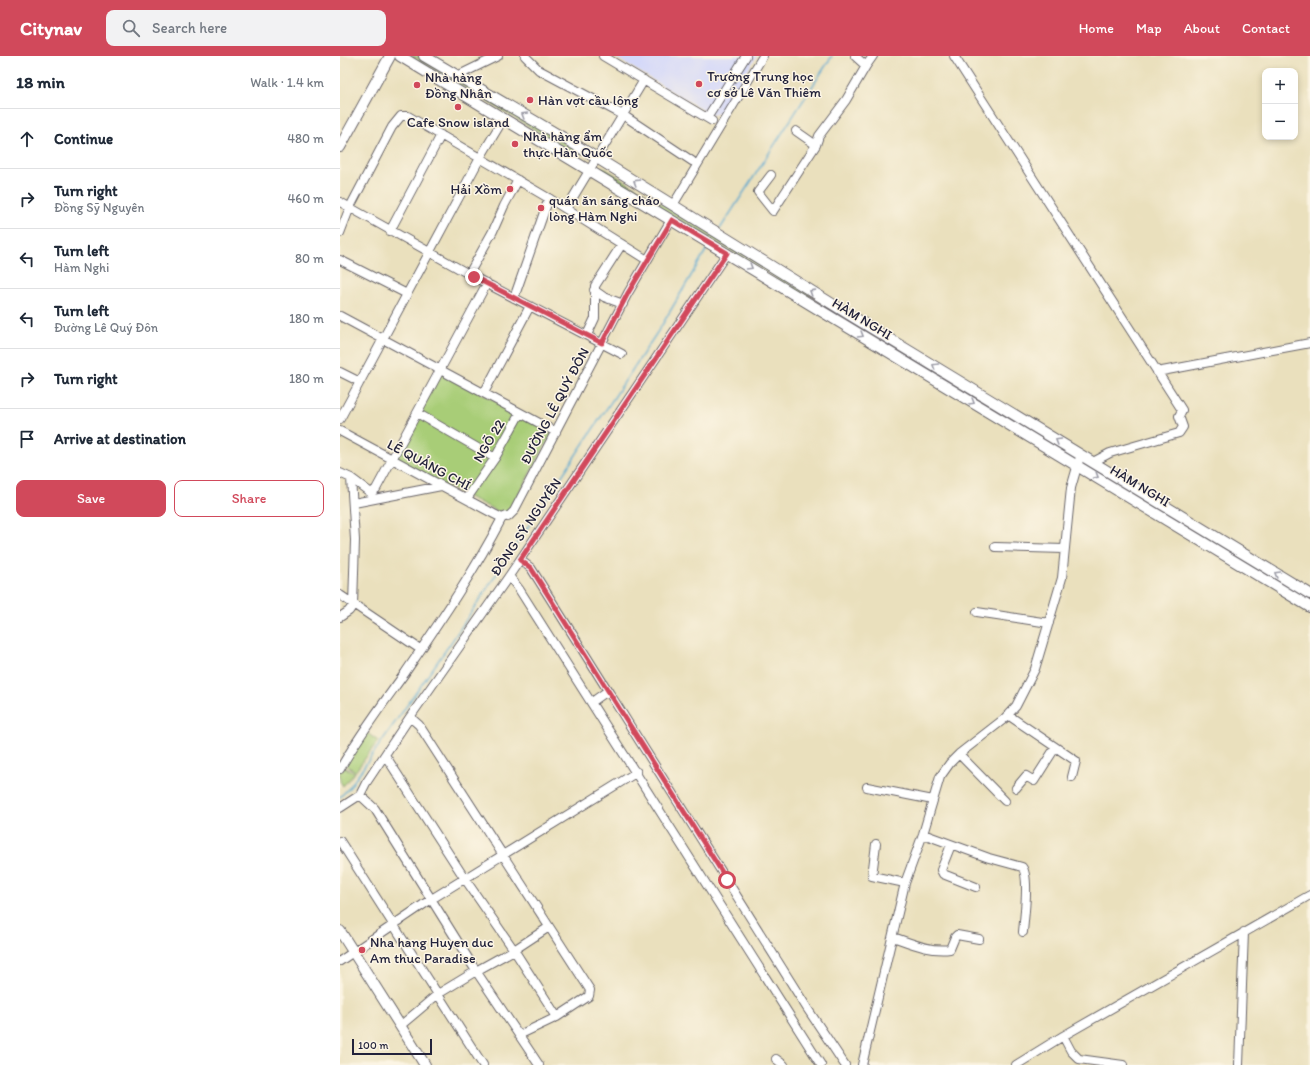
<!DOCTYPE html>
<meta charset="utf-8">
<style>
:root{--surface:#fff;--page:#f2f2f3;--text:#1f2937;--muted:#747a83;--line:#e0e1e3;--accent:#d1495b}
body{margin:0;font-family:Itim,sans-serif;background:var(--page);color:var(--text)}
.controls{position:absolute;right:12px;top:12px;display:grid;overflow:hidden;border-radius:8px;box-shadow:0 2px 6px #0003}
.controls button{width:36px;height:36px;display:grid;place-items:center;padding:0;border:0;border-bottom:1px solid var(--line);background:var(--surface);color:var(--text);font:20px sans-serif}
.scale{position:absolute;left:12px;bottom:10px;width:80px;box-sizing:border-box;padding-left:4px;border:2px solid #22223b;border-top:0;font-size:11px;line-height:14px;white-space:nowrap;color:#22223b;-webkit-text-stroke:3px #fcf5e5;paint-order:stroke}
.stop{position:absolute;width:12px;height:12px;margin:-9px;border:3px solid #d1495b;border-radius:50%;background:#fff}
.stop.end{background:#d1495b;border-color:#fff;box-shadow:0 1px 4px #0008}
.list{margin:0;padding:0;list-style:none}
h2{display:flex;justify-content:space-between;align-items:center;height:52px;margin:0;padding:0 16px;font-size:17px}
h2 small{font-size:13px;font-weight:400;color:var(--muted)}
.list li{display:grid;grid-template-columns:26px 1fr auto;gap:12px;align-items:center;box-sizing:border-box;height:60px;padding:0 16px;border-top:1px solid var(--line)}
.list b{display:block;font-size:15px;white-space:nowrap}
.list p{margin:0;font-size:13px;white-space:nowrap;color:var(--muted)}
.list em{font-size:13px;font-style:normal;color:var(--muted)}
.actions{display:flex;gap:8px;padding:12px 16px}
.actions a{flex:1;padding:9px 0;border:1px solid var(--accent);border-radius:8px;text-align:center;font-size:14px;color:var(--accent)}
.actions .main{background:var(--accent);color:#fff}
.icon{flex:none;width:22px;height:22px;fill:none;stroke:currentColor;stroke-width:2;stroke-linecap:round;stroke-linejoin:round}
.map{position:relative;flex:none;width:970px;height:1009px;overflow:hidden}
header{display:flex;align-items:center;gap:24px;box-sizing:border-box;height:56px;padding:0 20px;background:var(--accent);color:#fff}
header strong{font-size:19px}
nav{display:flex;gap:22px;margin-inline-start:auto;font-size:14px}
.search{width:280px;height:36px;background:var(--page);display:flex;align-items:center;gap:10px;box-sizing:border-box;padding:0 14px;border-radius:8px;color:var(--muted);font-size:15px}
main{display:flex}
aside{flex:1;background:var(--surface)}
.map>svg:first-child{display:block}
</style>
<header>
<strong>Citynav</strong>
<div class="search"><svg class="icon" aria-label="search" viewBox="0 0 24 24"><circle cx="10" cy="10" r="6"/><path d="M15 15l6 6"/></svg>Search here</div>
<nav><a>Home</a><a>Map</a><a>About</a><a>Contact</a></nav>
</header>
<main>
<aside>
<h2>18 min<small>Walk · 1.4 km</small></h2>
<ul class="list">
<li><svg class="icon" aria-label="ahead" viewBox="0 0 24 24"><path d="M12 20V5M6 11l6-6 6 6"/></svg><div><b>Continue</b></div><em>480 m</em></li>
<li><svg class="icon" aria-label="right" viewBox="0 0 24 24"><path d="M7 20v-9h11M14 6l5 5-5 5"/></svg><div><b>Turn right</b><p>Đồng Sỹ Nguyên</p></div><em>460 m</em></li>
<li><svg class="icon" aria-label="left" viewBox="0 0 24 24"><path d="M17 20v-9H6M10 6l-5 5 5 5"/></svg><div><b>Turn left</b><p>Hàm Nghi</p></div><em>80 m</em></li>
<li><svg class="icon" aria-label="left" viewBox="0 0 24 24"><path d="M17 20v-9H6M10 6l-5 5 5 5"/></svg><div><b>Turn left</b><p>Đường Lê Quý Đôn</p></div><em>180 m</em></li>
<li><svg class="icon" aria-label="right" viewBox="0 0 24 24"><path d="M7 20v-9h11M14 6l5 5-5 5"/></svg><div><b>Turn right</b></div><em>180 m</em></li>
<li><svg class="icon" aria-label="arrive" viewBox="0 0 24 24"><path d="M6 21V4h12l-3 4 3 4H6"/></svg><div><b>Arrive at destination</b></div></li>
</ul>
<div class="actions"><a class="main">Save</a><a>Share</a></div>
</aside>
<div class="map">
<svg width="970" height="1009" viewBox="0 0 970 1009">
<rect width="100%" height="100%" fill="#fcf5e5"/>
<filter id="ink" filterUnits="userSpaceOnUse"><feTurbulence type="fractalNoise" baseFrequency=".025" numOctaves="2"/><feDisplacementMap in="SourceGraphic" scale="8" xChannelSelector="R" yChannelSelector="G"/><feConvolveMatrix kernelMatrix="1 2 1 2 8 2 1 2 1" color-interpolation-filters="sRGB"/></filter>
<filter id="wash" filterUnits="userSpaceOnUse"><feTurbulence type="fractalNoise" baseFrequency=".012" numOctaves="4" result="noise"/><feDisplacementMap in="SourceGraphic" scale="16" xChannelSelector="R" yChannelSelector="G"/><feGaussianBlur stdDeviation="0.9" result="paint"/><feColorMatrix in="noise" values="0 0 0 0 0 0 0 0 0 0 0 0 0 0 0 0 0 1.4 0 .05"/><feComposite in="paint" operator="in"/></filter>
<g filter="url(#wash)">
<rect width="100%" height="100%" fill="#eae0bd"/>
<!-- built -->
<path fill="#d4d8f9" d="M273,0H417L381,57L371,59Z"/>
<!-- green -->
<path fill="#a8cd77" stroke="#657859" d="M71,0H78L241,97L239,100Z
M262,111L470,239L468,242L260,115Z
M485,247L722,391L720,394L483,250Z
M102,315L212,377L167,460L54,404Z
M23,674L38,685L15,716L4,707Z
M4,711L15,717L3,730L0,725V716Z"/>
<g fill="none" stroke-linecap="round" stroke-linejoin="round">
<!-- stream -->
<path stroke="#52a6ce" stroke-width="1.5" d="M380,173L492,0
M0,741L9,732L110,588L279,334L322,269L368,191"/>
</g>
</g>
<g filter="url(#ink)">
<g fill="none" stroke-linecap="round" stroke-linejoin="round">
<defs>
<path id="minor" d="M185,0L199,14L283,59L352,105
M263,0L372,65
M515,0L526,10L533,0
M614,0L842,354L839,360L843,371L839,377L770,397L753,406
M117,20L158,0
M367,62L406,0
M476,89L479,80L506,44L526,10
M431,119L418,136L433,155L476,89L456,75
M0,146L134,221L282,298
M333,149L423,0
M226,153L304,24
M50,175L101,79
M0,177L10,151L52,71L61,60H68L210,143L307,204
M0,204L67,238
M129,218L153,175L164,150L178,124
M254,234L264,241L283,248
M174,242L209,142
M0,260L216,376
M247,279L255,262V230L282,188
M0,316L20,326
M817,316L970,287
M144,337L190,250
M77,357L155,402
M0,363L140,102L164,62
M0,375L154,458L162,462L167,460L168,461L174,455L288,237L331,164
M0,417L11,422L31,437L36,433L147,227
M11,422L15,484L13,549
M131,446L128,441L155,402L180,357
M14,447L101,430
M655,491L724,493
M180,504L191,512L270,638
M169,520L179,533L481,1009
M0,539L80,593
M637,556L709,567
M0,561L9,555L13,549
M252,646L266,636L270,638L467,952L505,1009
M668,659L736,705L732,721
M70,661L79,669L250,934L249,940L217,961L179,979
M619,698L665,745
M45,699L125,823L174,894L217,961
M0,713C19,679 42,649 65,617C99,567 134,516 162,462
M527,731L593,744
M676,732L686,720L694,725L715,692
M20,739L35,753L136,915L199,1009
M0,752L20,739L26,727L70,661L169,520L387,197
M583,778L649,802L682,811C690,820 684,863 683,876
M0,785L143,1009
M536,788L532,820L565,827
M611,789L601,814L603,818L636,831
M553,881C570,887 591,896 610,893L615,881L617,879L639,883
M0,905L90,844L297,716
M60,970L98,938L136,915L174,894L209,871
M723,980L731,995L739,1003L783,1009
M436,1003L444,1009
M522,1009L565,827L583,778L600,721L610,707L619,698L664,663L676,650L695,613L722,522L731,432L739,404
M676,1009L723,980L970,839
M899,1009L904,876"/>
<path id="major" d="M60,0L970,551
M84,0L244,94L515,262L970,538
M0,91L50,0
M0,875L85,1009"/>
</defs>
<!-- minor casing -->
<use href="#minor" stroke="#686468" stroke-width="10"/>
<!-- major casing -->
<use href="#major" stroke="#686468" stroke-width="12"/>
<!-- minor -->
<use href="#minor" stroke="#fff" stroke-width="8"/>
<!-- major -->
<use href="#major" stroke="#fff" stroke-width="10"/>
</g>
<!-- one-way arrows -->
<defs><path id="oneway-chevron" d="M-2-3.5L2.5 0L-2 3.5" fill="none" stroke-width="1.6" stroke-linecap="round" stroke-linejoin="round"/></defs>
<g stroke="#9c9ca7">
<use href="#oneway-chevron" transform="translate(184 59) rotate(-149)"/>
<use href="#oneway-chevron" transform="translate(296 126) rotate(-148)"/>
<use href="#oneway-chevron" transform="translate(410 211) rotate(31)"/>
<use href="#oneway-chevron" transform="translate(472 236) rotate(-148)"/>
<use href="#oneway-chevron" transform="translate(521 279) rotate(31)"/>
<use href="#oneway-chevron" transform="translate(595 310) rotate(-149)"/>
<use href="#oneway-chevron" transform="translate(632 346) rotate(31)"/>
<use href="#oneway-chevron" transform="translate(718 385) rotate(-149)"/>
<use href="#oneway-chevron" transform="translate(756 420) rotate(31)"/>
<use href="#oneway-chevron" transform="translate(937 518) rotate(-149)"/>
</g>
</g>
<g fill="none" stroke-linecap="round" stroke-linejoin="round" filter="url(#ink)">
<!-- route -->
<path stroke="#d1495b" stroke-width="5" d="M134,221L262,287L288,237L332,164L387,197L180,504L191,512L387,824"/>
</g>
<!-- markers -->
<g fill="#d1495b" stroke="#fcf5e5" stroke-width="1.5">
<circle cx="359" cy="28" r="4"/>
<circle cx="77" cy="29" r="4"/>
<circle cx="190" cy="44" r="4"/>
<circle cx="118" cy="51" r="4"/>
<circle cx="175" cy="88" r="4"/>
<circle cx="170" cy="133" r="4"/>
<circle cx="201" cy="152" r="4"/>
<circle cx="22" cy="894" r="4"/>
</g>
<g text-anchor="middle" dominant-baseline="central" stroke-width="3" stroke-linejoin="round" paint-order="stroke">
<!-- poi labels -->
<g font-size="14" fill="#22223b" stroke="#fcf5e5" text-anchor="start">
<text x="367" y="20">Trường Trung học<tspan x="367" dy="16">cơ sở Lê Văn Thiêm</tspan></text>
<text x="85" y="21">Nhà hàng<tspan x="85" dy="16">Đồng Nhân</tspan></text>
<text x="198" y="44">Hàn vợt cầu lông</text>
<text x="118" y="66" text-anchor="middle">Cafe Snow island</text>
<text x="183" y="80">Nhà hàng ẩm<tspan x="183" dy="16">thực Hàn Quốc</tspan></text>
<text x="162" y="133" text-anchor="end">Hải Xồm</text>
<text x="209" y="144">quán ăn sáng cháo<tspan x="209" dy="16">lòng Hàm Nghi</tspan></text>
<text x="30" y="886">Nha hang Huyen duc<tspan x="30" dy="16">Am thuc Paradise</tspan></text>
</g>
<!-- street labels -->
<g font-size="14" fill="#22223b" stroke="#fcf5e5">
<text transform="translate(522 263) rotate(31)">HÀM NGHI</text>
<text transform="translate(215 350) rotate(-62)">ĐƯỜNG LÊ QUÝ ĐÔN</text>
<text transform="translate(149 385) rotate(-59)">NGÕ 22</text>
<text transform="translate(89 409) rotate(28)">LÊ QUẢNG CHÍ</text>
<text transform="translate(800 430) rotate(31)">HÀM NGHI</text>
<text transform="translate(186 471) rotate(-56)">ĐỒNG SỸ NGUYÊN</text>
</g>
</g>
</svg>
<div class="controls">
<button>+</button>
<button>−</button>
</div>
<div class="scale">100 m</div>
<div class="stop" style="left:387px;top:824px"></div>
<div class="stop end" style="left:134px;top:221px"></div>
</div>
</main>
